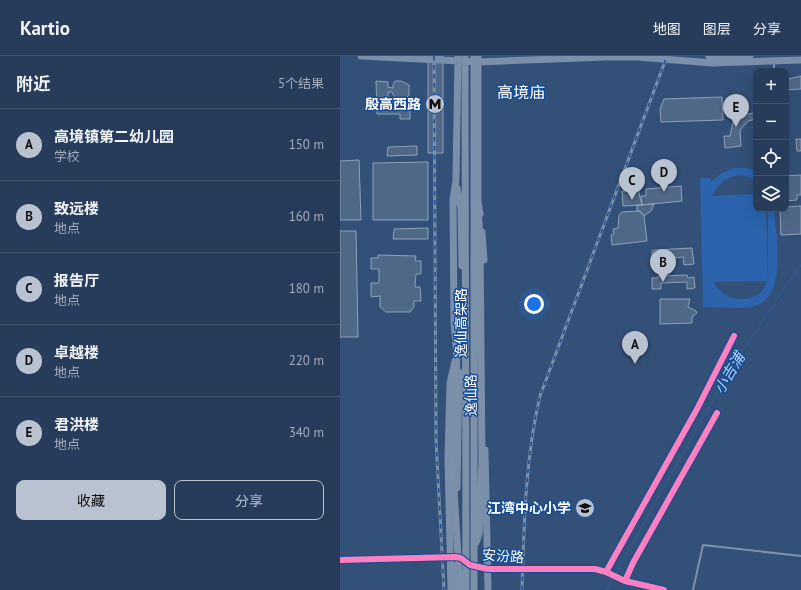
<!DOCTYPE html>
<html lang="zh">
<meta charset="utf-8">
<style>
:root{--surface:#263c5a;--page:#324763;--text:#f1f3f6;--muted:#a4adbb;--line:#425670;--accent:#b8c2d0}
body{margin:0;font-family:"PT Sans","Noto Sans SC",sans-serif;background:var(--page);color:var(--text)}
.controls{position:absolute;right:12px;top:12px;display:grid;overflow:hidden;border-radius:8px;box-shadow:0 4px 16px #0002}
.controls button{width:36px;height:36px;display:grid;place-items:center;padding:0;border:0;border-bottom:1px solid var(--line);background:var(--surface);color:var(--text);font:20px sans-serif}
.you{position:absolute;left:194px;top:248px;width:14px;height:14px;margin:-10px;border:3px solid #fff;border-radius:50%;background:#1a73e8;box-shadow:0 0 0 6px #1a73e833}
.badge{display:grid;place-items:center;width:26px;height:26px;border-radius:50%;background:var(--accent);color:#111;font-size:13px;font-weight:700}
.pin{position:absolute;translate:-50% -33px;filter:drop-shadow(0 1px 2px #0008)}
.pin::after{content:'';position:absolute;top:21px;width:14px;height:12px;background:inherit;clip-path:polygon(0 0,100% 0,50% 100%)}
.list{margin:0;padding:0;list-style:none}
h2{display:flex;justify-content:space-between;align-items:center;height:52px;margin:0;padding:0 16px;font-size:17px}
h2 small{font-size:13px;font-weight:400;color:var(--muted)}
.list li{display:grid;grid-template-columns:26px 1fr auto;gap:12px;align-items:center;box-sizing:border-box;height:72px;padding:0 16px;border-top:1px solid var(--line)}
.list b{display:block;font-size:15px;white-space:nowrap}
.list p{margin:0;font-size:13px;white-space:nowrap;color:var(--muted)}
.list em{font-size:13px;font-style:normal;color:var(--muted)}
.actions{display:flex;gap:8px;padding:12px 16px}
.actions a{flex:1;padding:9px 0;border:1px solid var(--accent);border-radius:8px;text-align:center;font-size:14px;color:var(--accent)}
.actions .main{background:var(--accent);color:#111}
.icon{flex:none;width:22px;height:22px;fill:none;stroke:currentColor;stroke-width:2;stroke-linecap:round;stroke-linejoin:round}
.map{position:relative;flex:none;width:461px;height:534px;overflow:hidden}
header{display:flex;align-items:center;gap:24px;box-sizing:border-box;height:56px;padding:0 20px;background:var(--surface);border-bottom:1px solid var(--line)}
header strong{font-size:19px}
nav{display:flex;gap:22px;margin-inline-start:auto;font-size:14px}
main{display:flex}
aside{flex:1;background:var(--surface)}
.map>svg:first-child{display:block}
</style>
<header>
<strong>Kartio</strong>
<nav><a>地图</a><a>图层</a><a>分享</a></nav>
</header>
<main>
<aside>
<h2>附近<small>5个结果</small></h2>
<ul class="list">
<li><span class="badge">A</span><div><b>高境镇第二幼儿园</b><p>学校</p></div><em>150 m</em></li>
<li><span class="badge">B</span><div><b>致远楼</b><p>地点</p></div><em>160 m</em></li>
<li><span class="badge">C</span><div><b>报告厅</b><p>地点</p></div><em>180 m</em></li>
<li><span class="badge">D</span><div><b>卓越楼</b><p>地点</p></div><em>220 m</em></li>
<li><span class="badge">E</span><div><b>君洪楼</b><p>地点</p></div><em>340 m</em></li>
</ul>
<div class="actions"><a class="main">收藏</a><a>分享</a></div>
</aside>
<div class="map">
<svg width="461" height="534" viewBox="0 0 461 534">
<rect width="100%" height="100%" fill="#335078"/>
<!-- green -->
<path fill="#2b63ac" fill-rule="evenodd" d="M393,112H407L416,115V125C398,113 381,122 372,140L416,138V153H426L428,224V153H434C436,180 449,246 410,251C395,253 378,251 363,251L360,122H370L371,126L380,118ZM427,225C420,250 384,248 374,226Z"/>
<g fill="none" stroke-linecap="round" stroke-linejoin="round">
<!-- stream -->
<path stroke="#32598d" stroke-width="1.5" d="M266,534C329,424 386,311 461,209"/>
</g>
<!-- building -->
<path fill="#506887" stroke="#90a1b8" d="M88,0H103V97H88Z
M461,20V33L446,34L449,23Z
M36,25L48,26V31L53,32V28L55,25H61L69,29V39L66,42H55L52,36H48V45L70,46V63H60V58H37Z
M382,41L383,64L321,66L320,53L324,43Z
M414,51H416V63L408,65L400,74L401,90L385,92L384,80H390L393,66L399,59L415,57Z
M456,83H461V95H457Z
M77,90V99L47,100L48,91Z
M19,104L21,164H0V105Z
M88,106V164H33V107Z
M461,119V139H457V144L446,145V120Z
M341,130L342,145L302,149L301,140H306V133Z
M298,133L302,149L283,150L282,135Z
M314,148L311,155L304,160L300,155H297V149Z
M461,150V178L441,179L440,153H446V151Z
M300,155L304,160L307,185L272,189L271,179L274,178L273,173L278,172L279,159L282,156Z
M88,172V183H53L54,173Z
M0,175H16L18,281H0Z
M352,192L354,208L344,209L343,201L320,203L321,209H312V195L314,194Z
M38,199L76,200L75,205H81V218H76L75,231H80L81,245H74V251L70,256H46L40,251V240L31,241V227H39V213H31V202H38Z
M347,219L348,222L354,221L355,232L347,233V226L321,227V233H312V222H318V220Z
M320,243H350L348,251L356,255L357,257L352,261V267L320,268Z"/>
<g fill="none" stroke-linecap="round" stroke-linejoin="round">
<!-- service -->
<path stroke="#7c91ab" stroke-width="2" d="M434,7V15
M353,534L363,489L461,500"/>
<!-- minor -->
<path stroke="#7c91ab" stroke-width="4" d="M0,504L115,501L121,502L130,509L148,513H255L266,516L285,525L324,534
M266,516L357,353L394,280"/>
<!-- primary -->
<path stroke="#7a8fa9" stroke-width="7" d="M21,0L139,6L266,1H297L373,7L461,4
M138,0V145L140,158
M369,0H410
M117,132L121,152L122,210
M142,176L144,204
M118,277L123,250
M117,302L114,266L113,144L116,124L118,0
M145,394L148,534
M117,432L119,316
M115,510L116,534
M111,534L108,402L110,327L115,305"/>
<!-- trunk -->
<path stroke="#7c90aa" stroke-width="7" d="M125,0L126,534
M134,0V534
M117,297L113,416L120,534
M136,487L139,478L142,404L140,183L138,152"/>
<defs>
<path id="rail" d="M94,0L96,384L104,534
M182,534C184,470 185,403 200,340L327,0"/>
</defs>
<!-- rail casing -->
<use href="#rail" stroke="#7d90aa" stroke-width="3"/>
<!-- rail -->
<use href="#rail" stroke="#164c95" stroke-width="1.5" stroke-dasharray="4.5" stroke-linecap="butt"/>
<defs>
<path id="cycleway" d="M0,504L115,501L121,502L130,509L148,513H255L266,516L285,525L324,534
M266,516L357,353L394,280
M285,525L293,507L377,357"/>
</defs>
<!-- cycleway casing -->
<use href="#cycleway" stroke="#164c95" stroke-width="8"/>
<!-- cycleway -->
<use href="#cycleway" stroke="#ff80c0" stroke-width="6"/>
</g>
<!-- icons -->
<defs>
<symbol id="metro-disc" viewBox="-11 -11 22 22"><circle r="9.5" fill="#b8c2d0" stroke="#164c95"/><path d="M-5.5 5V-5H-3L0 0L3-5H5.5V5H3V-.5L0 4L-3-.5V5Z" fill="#111"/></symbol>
<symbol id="school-disc" viewBox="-11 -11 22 22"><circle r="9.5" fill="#b8c2d0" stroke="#164c95"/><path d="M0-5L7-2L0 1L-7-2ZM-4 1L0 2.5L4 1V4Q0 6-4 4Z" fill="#111"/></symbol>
</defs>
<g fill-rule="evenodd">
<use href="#metro-disc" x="84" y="37" width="22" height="22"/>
<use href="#school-disc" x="234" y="441" width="22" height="22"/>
</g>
<g text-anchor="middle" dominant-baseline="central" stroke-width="3" stroke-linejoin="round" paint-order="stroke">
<!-- poi labels -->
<g font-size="14" font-weight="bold" fill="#fff" stroke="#164c95" text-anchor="end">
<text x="81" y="48">殷高西路</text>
<text x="231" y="452">江湾中心小学</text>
</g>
<!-- street labels -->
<g font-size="14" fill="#fff" stroke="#164c95">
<text transform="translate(121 267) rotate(-90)">逸仙高架路</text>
<text transform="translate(131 339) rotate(-91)">逸仙路</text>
<text transform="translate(163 500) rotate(4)">安汾路</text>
</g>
<!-- water labels -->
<g font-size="15" font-style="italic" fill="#b3d2f8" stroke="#164c95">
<text transform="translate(389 317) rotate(-59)">小吉浦</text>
</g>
<!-- quarter labels -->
<g font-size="16" fill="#fff" stroke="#164c95">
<text x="181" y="36">高境庙</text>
</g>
</g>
</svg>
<div class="controls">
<button>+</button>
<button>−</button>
<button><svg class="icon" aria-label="locate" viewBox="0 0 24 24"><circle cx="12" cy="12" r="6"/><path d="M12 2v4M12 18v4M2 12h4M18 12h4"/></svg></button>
<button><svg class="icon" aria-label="layers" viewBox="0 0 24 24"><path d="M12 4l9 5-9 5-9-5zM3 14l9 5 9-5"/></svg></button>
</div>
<div class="you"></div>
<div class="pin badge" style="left:295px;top:308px">A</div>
<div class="pin badge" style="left:323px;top:226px">B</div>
<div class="pin badge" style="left:292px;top:144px">C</div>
<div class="pin badge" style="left:324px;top:136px">D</div>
<div class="pin badge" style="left:396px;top:71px">E</div>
</div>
</main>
